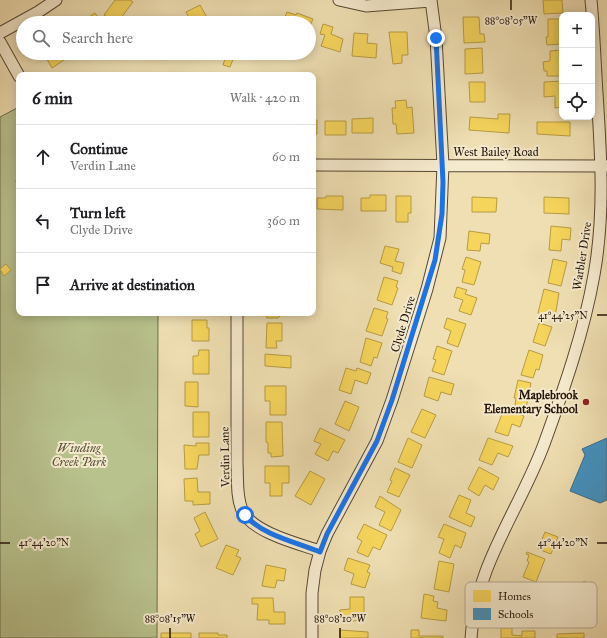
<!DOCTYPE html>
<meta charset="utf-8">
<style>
:root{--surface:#fff;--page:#f6f6f6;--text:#202124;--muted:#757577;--line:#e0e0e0}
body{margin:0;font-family:"IM FELL Great Primer",serif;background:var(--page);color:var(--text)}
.controls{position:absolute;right:12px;top:12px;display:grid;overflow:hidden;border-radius:8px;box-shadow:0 2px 10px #0003}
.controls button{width:36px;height:36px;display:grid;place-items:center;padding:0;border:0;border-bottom:1px solid var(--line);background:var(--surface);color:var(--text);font:20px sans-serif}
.stop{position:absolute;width:12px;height:12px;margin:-9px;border:3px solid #1a73e8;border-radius:50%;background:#fff}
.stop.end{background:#1a73e8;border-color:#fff;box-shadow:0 1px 4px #0008}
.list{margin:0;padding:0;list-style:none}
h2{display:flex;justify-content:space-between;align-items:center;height:52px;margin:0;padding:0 16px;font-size:17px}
h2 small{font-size:13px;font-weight:400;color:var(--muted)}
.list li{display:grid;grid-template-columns:26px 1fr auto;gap:12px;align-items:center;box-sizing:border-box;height:64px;padding:0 16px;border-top:1px solid var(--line)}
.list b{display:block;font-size:15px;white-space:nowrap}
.list p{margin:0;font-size:13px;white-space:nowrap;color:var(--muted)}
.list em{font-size:13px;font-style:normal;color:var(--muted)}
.icon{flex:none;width:22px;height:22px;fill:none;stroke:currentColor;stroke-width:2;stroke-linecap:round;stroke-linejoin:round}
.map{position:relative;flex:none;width:607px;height:638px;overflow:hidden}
.search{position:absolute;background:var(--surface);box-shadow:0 2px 10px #0003;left:16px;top:16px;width:300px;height:44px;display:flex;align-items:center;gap:10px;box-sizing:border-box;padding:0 14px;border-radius:22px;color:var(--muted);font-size:15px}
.panel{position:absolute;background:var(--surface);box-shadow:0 2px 10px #0003;left:16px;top:72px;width:300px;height:244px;border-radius:8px}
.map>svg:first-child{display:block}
</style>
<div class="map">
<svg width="607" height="638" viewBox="0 0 607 638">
<rect width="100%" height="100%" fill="#efdfb2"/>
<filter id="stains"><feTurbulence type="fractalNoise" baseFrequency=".005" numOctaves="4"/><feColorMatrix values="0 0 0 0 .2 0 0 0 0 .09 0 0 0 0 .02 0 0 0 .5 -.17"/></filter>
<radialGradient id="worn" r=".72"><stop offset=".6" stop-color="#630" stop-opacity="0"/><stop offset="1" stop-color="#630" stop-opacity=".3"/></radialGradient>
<!-- green -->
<path fill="#b8c28d" stroke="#6e6c4c" d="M19,107V313H158L157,638H0V117Z"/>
<!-- homes -->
<path fill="#f6d55c" stroke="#b79c43" d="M115,0H130L133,2L117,23L104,15Z
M543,0H562L563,13L544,14Z
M200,5L210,23H192L186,12Z
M287,12L296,15L297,13L313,19L309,28V23L283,22Z
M95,13L102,23H75L79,20L80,23Z
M463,17H479L480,34H484L485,42L464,43Z
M548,19H562V44L547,45L546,37H548Z
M323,24L333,27L331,34L343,39L340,52L321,46L325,35L320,34Z
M389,32H407L408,55H402V63L393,64Z
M354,33L368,34L367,43L377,44L376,58L352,56Z
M482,48L483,73L465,74V49Z
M562,50V76H547V71H544L543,62L550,61V51Z
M42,53H68L70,56L52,68L44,54Z
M209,53H239L238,55L235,54L230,67L223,65L225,59Z
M562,81V107L555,108V96L544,97V82Z
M469,82H485V102H470Z
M406,100L407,108L412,107L414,133L397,134L396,124H393L392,108H396L395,101Z
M498,114H510L509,133L469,130L470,117L498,119Z
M373,118V133H352V119Z
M313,120H317V134H313Z
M325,121H346V135H325Z
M537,122H570V136L537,134Z
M370,195H386V211H361V198H370Z
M326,196H343V210L317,209V198H326Z
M396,196H411V213H408V222H396Z
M472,197L497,198L496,212H472Z
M544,197L569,198V214L544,213Z
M551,226L571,228L570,240L562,239L561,251L549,250Z
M469,231L490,234L489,244L481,243L480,251L467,250Z
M385,246L399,249L395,261L404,263L401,274L392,271L393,267L380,263Z
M466,257L481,262L474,285L462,282L465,270L462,269Z
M553,259L567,262L561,286L548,283Z
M6,264L11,270L4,276L0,269Z
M384,277L398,281L396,287L398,288L392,305L377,300Z
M457,287L467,290L465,294L477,298L471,315L459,311L463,300L454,297Z
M544,289L559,293L555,317L538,313Z
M374,308L388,312L386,318L388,319L382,336L366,331Z
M265,313H280V316L278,318H267Z
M447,318L466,324L458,347L447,343L451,331L444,328Z
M192,320H207V328H209V341H192Z
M267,323H282V341H276L277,348H266Z
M539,323L552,327L545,346L533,342Z
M366,338L382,343L377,358L374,357L371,366L360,362Z
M437,346L452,351L444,375L432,371L436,360L433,359Z
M199,350H209V374H193V356H198Z
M529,350L543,355L539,370L536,369L533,378L521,375Z
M265,354L291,356V368L265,366Z
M346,368L356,371L357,368L371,373L367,384L355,380L351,394L339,390Z
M429,377L454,384L451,395L441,392L438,401L424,396Z
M518,380L531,383L526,408L515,405L516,398H514Z
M185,382H198V407L185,406Z
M265,386H286V415H270V401H265Z
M345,401L359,407L349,431L335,424Z
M422,409L436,415L425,438L411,432Z
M504,409L524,416L520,427L512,424L508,436L495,432Z
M193,412H209V437H193Z
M266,422H282L283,456L271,457V453H268V443L266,442Z
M320,428L345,440L338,453L333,451L328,461L315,454L321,444L314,441Z
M408,438L422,445L412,468L398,462Z
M488,438L513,446L508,457L498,453L492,465L479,460Z
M196,443H209V455H199L197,469H185L184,445L196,446Z
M265,466H289V483H282V496H270V483H265Z
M479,467L499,478L493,490L485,485L479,496L468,489Z
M395,468L410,475L399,497L387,492L392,481L390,480Z
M310,471L325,479L311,505L295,496Z
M197,478L198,492H210V504L193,505V501H185L184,479Z
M459,495L471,500L466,513L475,517L471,527L449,517Z
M380,496L401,510L391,531L379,525L385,512L375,507Z
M205,512L218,539L201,547L195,534L200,531L194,518Z
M364,524L387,535L380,550L373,547L368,557L357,552L362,541L357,538Z
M444,524L466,533L461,548L455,545L450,558L439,553L444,539L438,537Z
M545,532L558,537L551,554L538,549Z
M226,545L239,550L236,556L241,558L233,575L216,568Z
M527,552L545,559L536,582L523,577L529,562L527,561L529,555L526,554Z
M348,558L370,565L367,572L370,573L365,588L351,584L354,574L344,570Z
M439,561L454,564L449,592L434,589Z
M266,565L286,569L284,581L277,580L275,588L262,586Z
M584,581L597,591L584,610L570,599Z
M424,594L434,596L433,601L438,602L437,608L447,610L446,621L421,618Z
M350,597H364V620L340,622V610L350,609Z
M252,598H273L274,612H285V624H269V620H257L258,604H252Z
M501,628H512V635L522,636V631H535V638H501Z
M340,630L368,632V638H340Z
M411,630H419V636H443V638H411Z
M161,633H191V638H161Z
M199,633H218V635H227V638H199Z
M584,633V638H557V634Z"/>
<!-- schools -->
<path fill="#4393c3" stroke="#3a6e8c" d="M607,438V500L600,503L570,491L585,455L582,449Z"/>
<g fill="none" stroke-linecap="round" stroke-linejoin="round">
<!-- stream -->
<path stroke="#6f7872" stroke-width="3" d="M17,181H19"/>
<defs>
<path id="minor" d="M339,0L366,6L431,1
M0,33L38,12L56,0
M0,42L19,76
M313,165L607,166
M237,313V464C238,479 236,496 242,510C251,532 299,544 320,551
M312,638V593L315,570L320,551L327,534L377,441L392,400L427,289L440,238L443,165L436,38L431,0
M471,638C475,566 520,509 544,444C564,389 584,332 594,275C605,214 601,154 597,93C595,62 594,31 591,0"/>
</defs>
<!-- minor casing -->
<use href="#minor" stroke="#584834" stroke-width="13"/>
<!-- minor -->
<use href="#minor" stroke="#f5eacd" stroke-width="11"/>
</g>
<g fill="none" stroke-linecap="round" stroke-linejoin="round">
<!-- route -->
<path stroke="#1a73e8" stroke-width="5" d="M245,515C263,536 296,542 320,552L327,534L377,441L392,400L435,260L442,214L443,182L436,38"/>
</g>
<!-- ticks -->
<path fill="none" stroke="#25160a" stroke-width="1.5" d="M511,0V10M597,315H607M0,543H10M597,543H607M170,628V638M340,628V638"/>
<!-- markers -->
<circle fill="#8f2418" stroke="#f5eacd" stroke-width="1.5" cx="586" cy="402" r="4"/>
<g text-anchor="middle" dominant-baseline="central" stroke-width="4" stroke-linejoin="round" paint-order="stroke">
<!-- street labels -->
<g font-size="12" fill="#25160a" stroke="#f5eacd">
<text x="496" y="152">West Bailey Road</text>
<text transform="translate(582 256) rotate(-81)">Warbler Drive</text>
<text transform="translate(403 324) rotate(-73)">Clyde Drive</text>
<text transform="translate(225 457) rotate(-91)">Verdin Lane</text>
</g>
<!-- poi labels -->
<g font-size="12" font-weight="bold" fill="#25160a" stroke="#f5eacd" text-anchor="end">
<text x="578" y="395">Maplebrook<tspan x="578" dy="14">Elementary School</tspan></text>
</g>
<!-- park labels -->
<g font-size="12" font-style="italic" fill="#585238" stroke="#f5eacd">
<text x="79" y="448">Winding<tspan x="79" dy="14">Creek Park</tspan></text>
</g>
</g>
<!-- legend -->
<rect x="465" y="582" width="132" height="46" rx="6" fill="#f5eacd" stroke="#b7aa92" stroke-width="1"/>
<rect x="473" y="590" width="18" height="12" fill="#f6d55c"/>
<rect x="473" y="608" width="18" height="12" fill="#4393c3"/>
<g font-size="11" fill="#25160a">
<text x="498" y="600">Homes</text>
<text x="498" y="618">Schools</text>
</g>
<g font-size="10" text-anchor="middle" fill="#25160a" stroke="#f5eacd" stroke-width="4" stroke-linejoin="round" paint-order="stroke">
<text x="511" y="24">88°08'05"W</text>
<text x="563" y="319">41°44'25"N</text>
<text x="44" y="546">41°44'20"N</text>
<text x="563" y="546">41°44'20"N</text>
<text x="170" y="622">88°08'15"W</text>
<text x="340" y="622">88°08'10"W</text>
</g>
<rect width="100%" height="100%" filter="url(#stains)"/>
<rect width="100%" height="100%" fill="url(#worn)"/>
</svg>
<div class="controls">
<button>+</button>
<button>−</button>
<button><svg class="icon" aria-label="locate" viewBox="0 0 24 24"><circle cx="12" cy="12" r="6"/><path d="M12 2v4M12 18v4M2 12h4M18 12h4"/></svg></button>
</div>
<div class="stop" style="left:245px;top:515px"></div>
<div class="stop end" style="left:436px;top:38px"></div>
<div class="search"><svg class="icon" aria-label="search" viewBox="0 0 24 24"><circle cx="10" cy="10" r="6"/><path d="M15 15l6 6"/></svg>Search here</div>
<section class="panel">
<h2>6 min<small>Walk · 420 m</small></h2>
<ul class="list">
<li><svg class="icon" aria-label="ahead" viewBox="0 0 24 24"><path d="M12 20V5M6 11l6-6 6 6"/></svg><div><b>Continue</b><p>Verdin Lane</p></div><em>60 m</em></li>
<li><svg class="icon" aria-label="left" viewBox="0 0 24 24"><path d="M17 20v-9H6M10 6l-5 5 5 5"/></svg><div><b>Turn left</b><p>Clyde Drive</p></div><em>360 m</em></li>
<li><svg class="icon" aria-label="arrive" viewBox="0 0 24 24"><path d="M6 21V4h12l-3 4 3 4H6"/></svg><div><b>Arrive at destination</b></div></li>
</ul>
</section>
</div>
